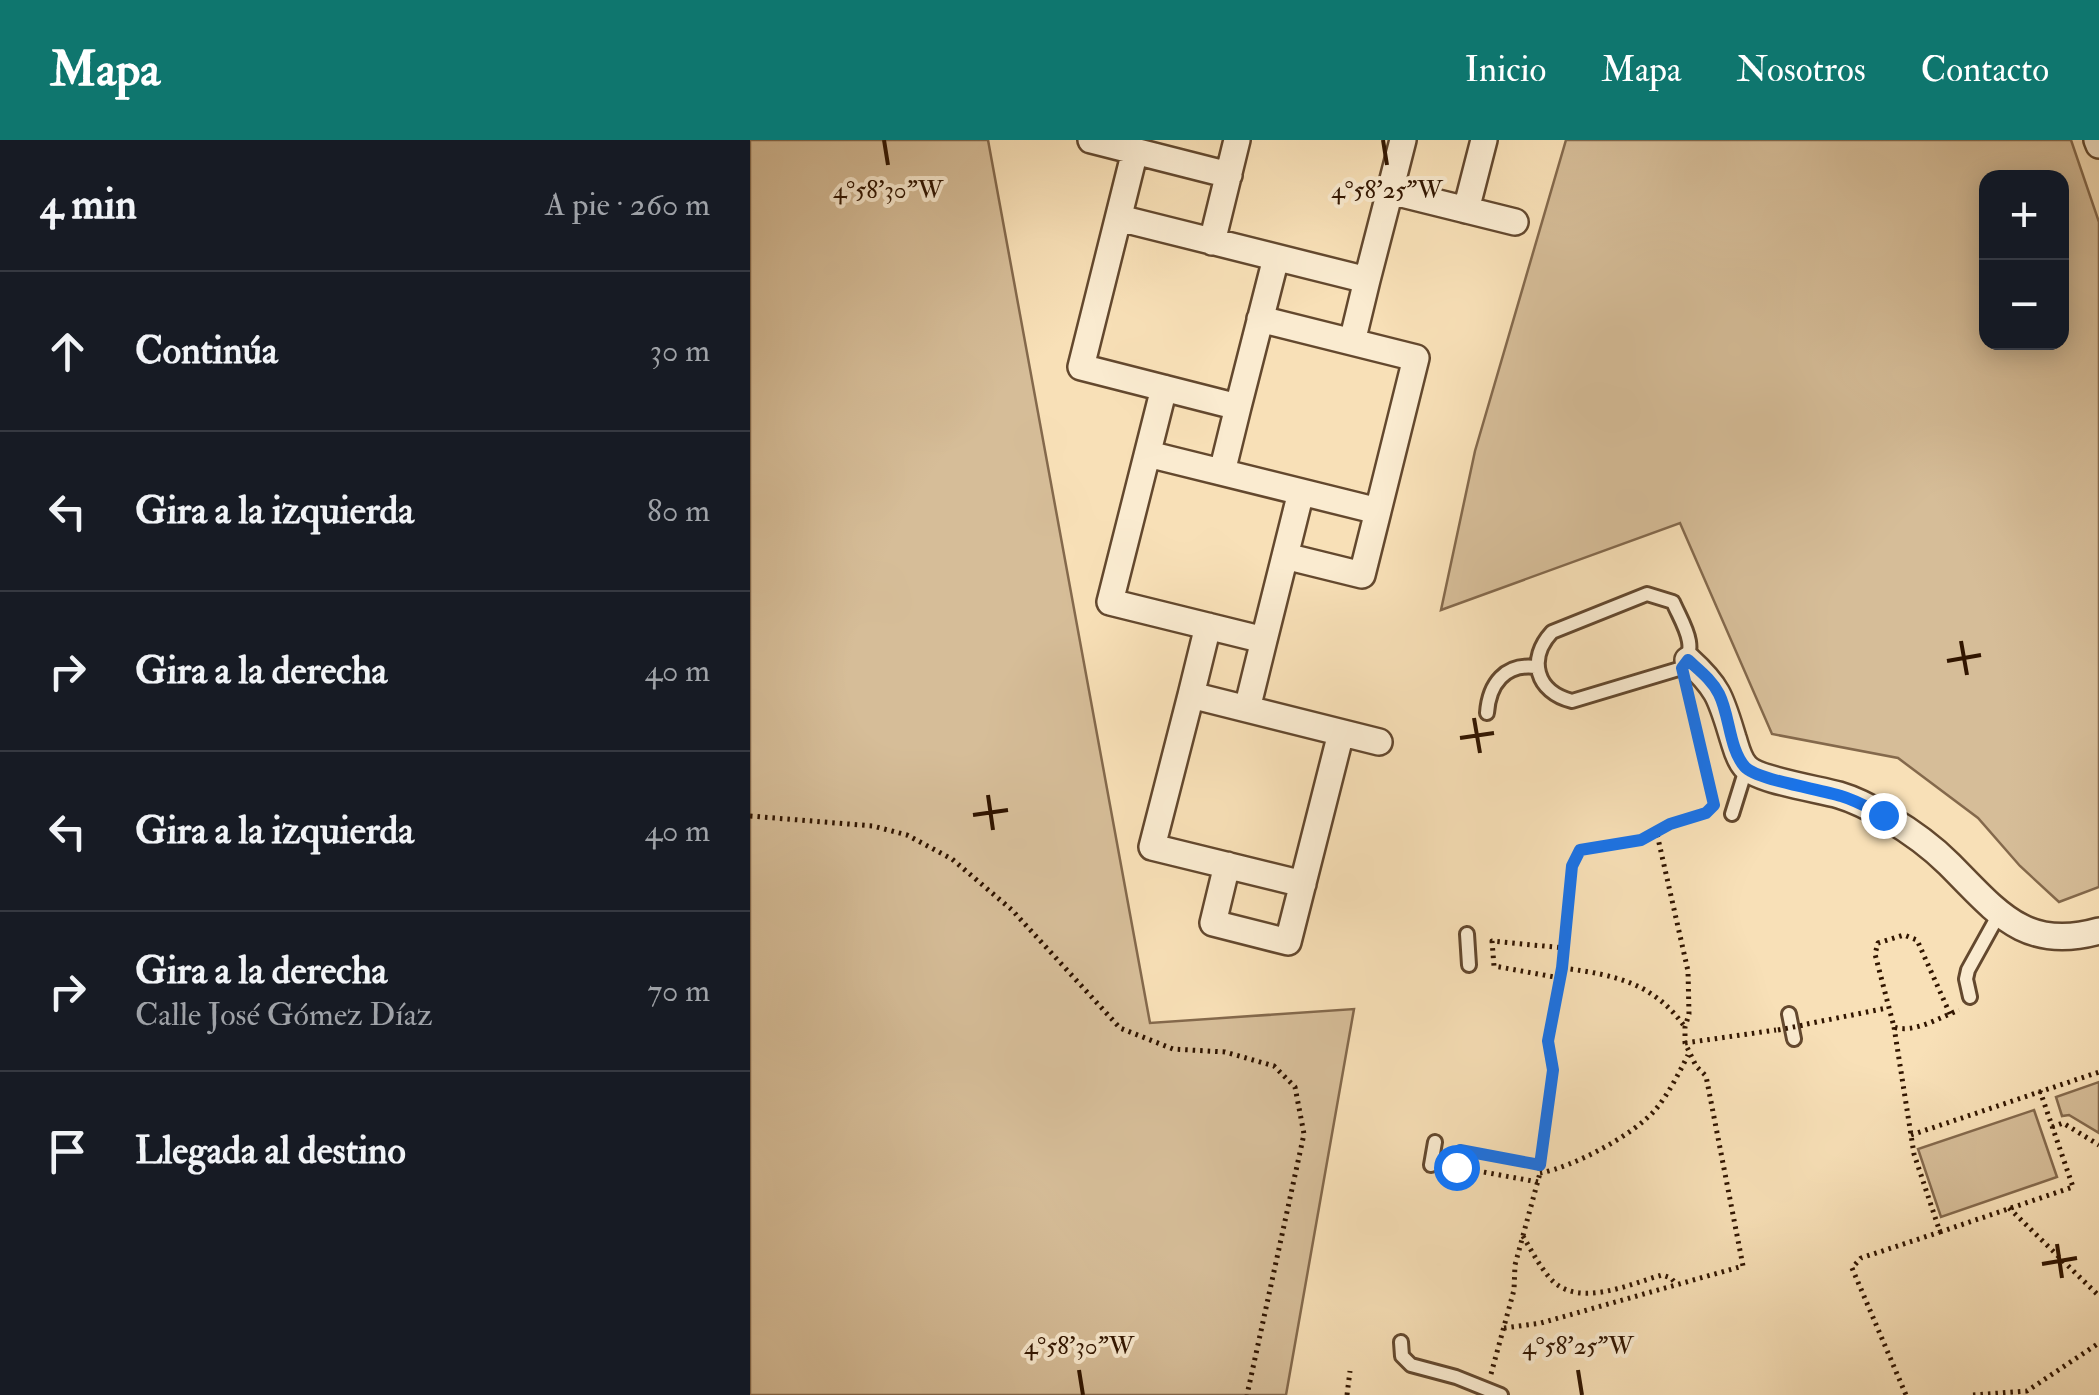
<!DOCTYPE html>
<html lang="es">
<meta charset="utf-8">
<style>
:root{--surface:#171b24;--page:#242831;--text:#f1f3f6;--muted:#9ea1a6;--line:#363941;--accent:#0f766e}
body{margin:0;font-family:"IM FELL Double Pica",serif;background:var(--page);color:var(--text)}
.controls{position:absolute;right:30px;top:30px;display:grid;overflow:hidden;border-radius:20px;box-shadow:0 5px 25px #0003}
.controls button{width:90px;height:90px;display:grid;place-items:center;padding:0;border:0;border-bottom:2px solid var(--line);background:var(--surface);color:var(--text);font:50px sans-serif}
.stop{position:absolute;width:30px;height:30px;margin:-22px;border:8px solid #1a73e8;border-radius:50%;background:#fff}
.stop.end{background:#1a73e8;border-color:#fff;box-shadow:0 2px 10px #0008}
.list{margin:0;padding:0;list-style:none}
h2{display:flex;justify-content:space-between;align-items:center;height:130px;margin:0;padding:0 40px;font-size:42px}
h2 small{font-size:32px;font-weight:400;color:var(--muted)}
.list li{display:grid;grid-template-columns:65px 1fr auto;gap:30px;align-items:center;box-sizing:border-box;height:160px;padding:0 40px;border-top:2px solid var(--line)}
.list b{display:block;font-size:38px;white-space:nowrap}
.list p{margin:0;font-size:32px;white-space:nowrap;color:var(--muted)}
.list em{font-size:32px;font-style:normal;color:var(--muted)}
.icon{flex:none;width:55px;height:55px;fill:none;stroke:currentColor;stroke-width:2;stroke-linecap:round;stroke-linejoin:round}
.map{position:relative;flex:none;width:1349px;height:1255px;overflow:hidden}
header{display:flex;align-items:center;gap:60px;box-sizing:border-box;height:140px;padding:0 50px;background:var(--accent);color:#fff}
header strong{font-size:48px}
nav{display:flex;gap:55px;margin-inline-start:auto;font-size:35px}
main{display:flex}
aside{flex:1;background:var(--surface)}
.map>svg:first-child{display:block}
</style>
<header>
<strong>Mapa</strong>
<nav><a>Inicio</a><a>Mapa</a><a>Nosotros</a><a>Contacto</a></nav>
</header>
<main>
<aside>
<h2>4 min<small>A pie · 260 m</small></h2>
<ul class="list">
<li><svg class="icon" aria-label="ahead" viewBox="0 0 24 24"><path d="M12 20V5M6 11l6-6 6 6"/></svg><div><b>Continúa</b></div><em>30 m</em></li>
<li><svg class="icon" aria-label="left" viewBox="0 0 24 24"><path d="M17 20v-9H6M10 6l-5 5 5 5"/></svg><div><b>Gira a la izquierda</b></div><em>80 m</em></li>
<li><svg class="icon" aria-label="right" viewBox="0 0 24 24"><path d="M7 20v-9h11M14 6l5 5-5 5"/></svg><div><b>Gira a la derecha</b></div><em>40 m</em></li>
<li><svg class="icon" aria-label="left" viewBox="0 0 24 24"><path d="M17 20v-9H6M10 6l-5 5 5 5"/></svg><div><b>Gira a la izquierda</b></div><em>40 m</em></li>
<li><svg class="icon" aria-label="right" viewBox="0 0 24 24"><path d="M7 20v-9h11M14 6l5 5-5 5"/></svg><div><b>Gira a la derecha</b><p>Calle José Gómez Díaz</p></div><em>70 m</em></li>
<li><svg class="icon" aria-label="arrive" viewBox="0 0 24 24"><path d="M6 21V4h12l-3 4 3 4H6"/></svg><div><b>Llegada al destino</b></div></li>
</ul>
</aside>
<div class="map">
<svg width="1349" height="1255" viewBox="0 0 1349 1255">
<rect width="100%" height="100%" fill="#f8e0b7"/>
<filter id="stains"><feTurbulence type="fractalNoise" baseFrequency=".002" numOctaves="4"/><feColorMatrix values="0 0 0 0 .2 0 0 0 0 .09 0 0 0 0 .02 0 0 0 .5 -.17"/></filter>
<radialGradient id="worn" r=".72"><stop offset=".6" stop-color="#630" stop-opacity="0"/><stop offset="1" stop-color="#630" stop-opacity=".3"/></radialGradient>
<!-- green -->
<path fill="#d6bd98" stroke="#84694c" stroke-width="2.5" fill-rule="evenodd" d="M0,0H238L400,883L604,869L536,1255H0Z
M816,0H1321L1349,82V747L1309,762L1270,726L1228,678L1148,618L1022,594L930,383L691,470L725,311ZM1236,38H1312V202H1236Z
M1349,942V993L1319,975L1312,976L1306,957Z
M1284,970L1307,1037L1191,1077L1168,1009Z"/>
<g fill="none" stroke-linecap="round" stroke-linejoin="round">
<defs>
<path id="service" d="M897,454L923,462C933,485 949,506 932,528L822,561C786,552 777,519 802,492Z
M737,573C739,544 755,523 786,527
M982,674L996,629
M717,794L719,825
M1220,857L1216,839L1218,830L1249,774
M1039,874L1044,899
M681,1025L685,1002
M651,1202L652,1216L661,1225L706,1237L751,1255"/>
<path id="minor" d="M341,0L479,35
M653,0L640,51L765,82
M1347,0L1349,5
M385,11L331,227L488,267L472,332
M716,70L734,0
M369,78L617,140L602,202
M462,102L487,0
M617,140L640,51
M510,179L666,218L628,371
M414,248L360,462L514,500L497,569
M488,267L526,118
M398,314L628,371L612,435L535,416
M458,486L441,555L629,602
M514,500L551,352
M938,520C969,548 971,559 983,598C986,607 988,618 995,626C1006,640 1068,649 1089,655C1106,660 1123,669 1138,678C1160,691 1181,706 1199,724C1247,772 1275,812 1349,791
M441,555L402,707L553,744
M477,725L463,783L538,802L591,593"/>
</defs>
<!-- service casing -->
<use href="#service" stroke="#63482e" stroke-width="18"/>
<!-- minor casing -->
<use href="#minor" stroke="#63482e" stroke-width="30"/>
<!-- path -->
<path stroke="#311500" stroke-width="5" stroke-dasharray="2.5 5" stroke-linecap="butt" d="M0,676L123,686L157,695L202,719L262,770L370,888L423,909L475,912L524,926L545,947L554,994L497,1255
M813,828C864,835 903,842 935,887
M810,838L744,826L742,801L814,808
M1200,874L1167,800L1154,795L1128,803L1125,814L1144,887C1163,894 1191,877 1209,870
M1057,884L1137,868
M1144,887L1164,1014L1190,1092L1111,1118L1102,1128L1156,1255
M935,903L1026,890
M1302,987L1313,983L1349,1005
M1161,995L1349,932
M790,1033C823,1027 884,995 906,969C919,953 929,933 938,915
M788,1042L706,1027L710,1010L790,1025
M1259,1068L1349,1156
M1190,1092L1323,1047L1290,951
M773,1096C781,1110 789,1125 799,1137C826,1170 879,1144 912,1135L921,1138L926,1144
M754,1188L791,1183L993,1126L956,936L946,926L935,903V887L939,874L938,831L907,694
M741,1234L764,1150L765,1125L790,1033V1010L803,930L798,901L812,828L823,720L836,708L891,700L920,684L963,669L964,658L940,561
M597,1255L600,1231
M1223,1255L1277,1251L1349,1203"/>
<!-- service -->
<use href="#service" stroke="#faebd0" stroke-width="12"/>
<!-- minor -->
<use href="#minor" stroke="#faebd0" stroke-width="25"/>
<!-- path-bridge -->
<path stroke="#311500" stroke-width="5" stroke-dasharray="2.5 5" stroke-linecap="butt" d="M1028,890L1054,885"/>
</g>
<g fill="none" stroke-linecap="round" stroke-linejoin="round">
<!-- route -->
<path stroke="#1a73e8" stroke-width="12" d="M706,1027L710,1010L790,1025L803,930L798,901L812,828L822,726L830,710L891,700L920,684L956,673L964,665L932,528L938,520C950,531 962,540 969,554C980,576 979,609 995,627C1007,640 1070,649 1091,656C1105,660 1119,668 1133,675"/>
</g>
<!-- ticks -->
<path fill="none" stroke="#311500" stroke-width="4" d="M134,0L138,25M633,0L637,25M1211,501L1217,535M1197,521L1231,515M724,578L730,613M710,598L744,593M238,655L243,690M223,675L258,670M1307,1104L1312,1138M1292,1124L1327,1118M329,1230L333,1255M828,1230L832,1255"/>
<g font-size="25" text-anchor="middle" fill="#311500" stroke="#faebd0" stroke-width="8" stroke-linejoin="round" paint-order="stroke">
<text x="138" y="58">4°58'30"W</text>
<text x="637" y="58">4°58'25"W</text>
<text x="329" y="1214">4°58'30"W</text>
<text x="828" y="1214">4°58'25"W</text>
</g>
<rect width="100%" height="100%" filter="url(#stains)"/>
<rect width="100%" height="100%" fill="url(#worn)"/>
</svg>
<div class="controls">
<button>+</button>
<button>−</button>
</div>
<div class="stop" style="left:706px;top:1027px"></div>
<div class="stop end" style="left:1133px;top:675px"></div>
</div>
</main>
